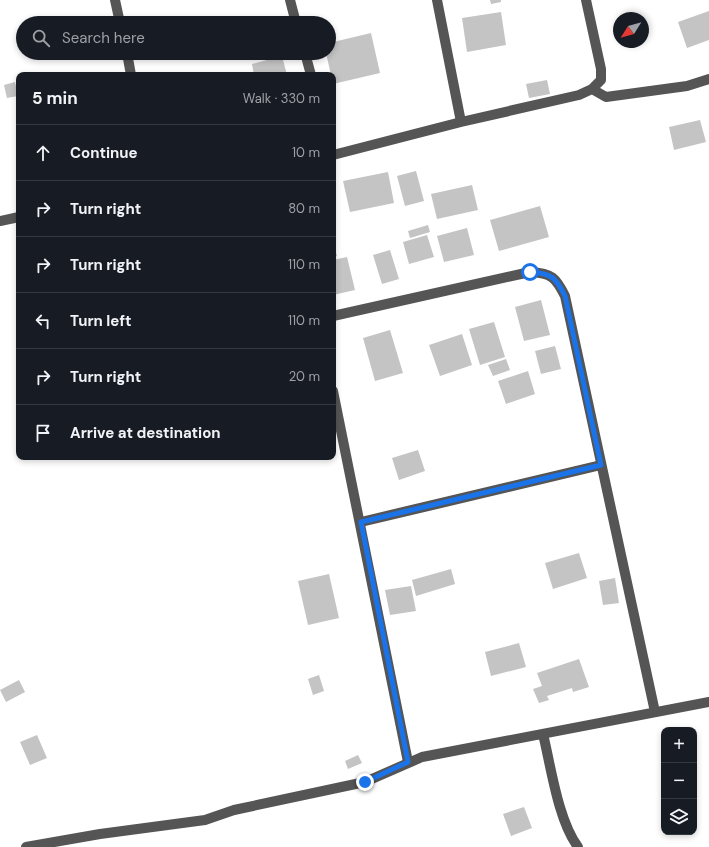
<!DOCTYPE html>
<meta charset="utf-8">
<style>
:root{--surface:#171b24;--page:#242831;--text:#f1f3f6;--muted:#9ea1a6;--line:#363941}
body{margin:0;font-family:"DM Sans",sans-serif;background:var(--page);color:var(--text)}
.controls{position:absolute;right:12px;bottom:12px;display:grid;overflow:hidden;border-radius:8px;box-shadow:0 2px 6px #0003}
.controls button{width:36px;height:36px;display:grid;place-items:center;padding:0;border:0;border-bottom:1px solid var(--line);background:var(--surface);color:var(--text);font:20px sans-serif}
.compass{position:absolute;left:613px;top:12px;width:36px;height:36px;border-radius:50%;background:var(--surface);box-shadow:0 2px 6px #0003;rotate:233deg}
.stop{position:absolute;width:12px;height:12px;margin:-9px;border:3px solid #1a73e8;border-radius:50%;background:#fff}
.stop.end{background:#1a73e8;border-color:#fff;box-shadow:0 1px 4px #0008}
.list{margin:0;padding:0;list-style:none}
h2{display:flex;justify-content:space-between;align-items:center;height:52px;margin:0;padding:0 16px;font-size:17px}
h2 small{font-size:13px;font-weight:400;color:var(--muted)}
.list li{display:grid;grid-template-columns:26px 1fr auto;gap:12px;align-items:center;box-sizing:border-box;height:56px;padding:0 16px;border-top:1px solid var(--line)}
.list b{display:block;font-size:15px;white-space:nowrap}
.list em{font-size:13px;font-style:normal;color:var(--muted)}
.icon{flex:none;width:22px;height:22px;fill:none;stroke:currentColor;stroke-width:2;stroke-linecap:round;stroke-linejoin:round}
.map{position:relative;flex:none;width:709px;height:847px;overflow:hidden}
.search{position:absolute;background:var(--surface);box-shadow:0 2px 6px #0003;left:16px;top:16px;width:320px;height:44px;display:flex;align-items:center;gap:10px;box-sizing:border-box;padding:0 14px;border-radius:22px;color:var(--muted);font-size:15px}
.panel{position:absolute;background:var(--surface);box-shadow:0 2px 6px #0003;left:16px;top:72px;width:320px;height:388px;border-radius:8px}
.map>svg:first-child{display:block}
</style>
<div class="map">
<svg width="709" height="847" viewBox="0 0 709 847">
<rect width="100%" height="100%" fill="#fff"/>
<!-- building -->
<path fill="#c4c4c4" d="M490,0H501V2L491,4Z
M709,11V40L687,48L678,22Z
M501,12L506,45L467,52L462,18Z
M371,33L380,73L333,84V75H331L326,53H329V43Z
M282,56L287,75H254L252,64Z
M547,80L550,94L529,98L526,84Z
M15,82L18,96L7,98L4,85Z
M700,120L706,142L674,150L669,127Z
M416,171L424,201L405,206L397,176Z
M388,172L394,203L350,212L343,181Z
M472,185L478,210L437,219L431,194Z
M540,206L549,237L499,251L490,220Z
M428,225L430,232L410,238L408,231Z
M467,228L474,255L444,262L437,236Z
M427,235L434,257L409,264L403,242Z
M333,243L337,256L333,257Z
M390,250L399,279L382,284L373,255Z
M347,257L355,290L333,295V260Z
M541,300L550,335L524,341L515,307Z
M494,322L505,357L480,365L469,329Z
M390,330L403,373L375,381L363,338Z
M462,334L472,365L440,376L429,345Z
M555,346L561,369L541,374L535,351Z
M506,359L510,370L493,376L488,365Z
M528,371L535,394L506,404L498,381Z
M418,450L425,471L399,480L392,458Z
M579,553L587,578L553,589L545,563Z
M451,569L455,584L416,596L412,580Z
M329,574L339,618L308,625L298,581Z
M615,578L619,603L603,605L599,581Z
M411,586L416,611L390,615L385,590Z
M519,643L526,667L491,676L485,652Z
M579,659L589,687L573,692L572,688L547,696L549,700L539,703L533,689L542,686L537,673Z
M319,675L324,691L313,695L308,679Z
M19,680L25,692L6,702L0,690Z
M37,735L47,758L30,765L20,742Z
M358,755L362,763L348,769L345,761Z
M524,807L532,828L511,836L503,814Z"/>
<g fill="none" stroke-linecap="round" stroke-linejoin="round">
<!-- minor -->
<path stroke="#555" stroke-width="10" d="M115,0L120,23
M290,0L296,23
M127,53L131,75
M305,53L311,75
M592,89L606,97L687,86L709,79
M461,122L579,95L592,89L601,80V69L586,0
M333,155L461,122L437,0
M0,221L19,217
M333,316L530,272C552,273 556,278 565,296L655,712
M333,391L408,762
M361,522L601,465
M543,734C551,767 558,820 578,847
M26,847L100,834L205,820L234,810L365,782L422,757L709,702"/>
</g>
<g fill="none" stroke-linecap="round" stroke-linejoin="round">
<!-- route -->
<path stroke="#1a73e8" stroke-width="5" d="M365,782L408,762L361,522L601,465L565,296C556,278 552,273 530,272"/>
</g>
</svg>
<div class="controls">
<button>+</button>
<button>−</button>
<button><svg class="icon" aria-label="layers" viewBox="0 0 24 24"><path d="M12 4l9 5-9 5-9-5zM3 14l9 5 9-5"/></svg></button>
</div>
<svg class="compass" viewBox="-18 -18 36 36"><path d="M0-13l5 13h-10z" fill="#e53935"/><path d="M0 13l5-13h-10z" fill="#9ea1a6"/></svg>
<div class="stop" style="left:530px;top:272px"></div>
<div class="stop end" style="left:365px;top:782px"></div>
<div class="search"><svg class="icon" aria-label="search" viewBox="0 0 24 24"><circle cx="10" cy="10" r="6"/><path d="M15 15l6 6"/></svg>Search here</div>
<section class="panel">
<h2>5 min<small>Walk · 330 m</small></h2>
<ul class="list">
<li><svg class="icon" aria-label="ahead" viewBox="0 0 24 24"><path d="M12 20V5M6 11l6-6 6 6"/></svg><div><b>Continue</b></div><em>10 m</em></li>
<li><svg class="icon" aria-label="right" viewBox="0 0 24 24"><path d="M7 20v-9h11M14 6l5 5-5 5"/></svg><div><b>Turn right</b></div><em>80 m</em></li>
<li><svg class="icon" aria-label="right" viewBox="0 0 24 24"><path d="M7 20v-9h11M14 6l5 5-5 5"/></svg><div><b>Turn right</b></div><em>110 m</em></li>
<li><svg class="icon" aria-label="left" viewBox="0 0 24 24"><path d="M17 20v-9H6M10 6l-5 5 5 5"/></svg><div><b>Turn left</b></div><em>110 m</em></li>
<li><svg class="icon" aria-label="right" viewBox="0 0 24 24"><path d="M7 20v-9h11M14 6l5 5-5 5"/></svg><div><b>Turn right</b></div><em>20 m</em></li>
<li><svg class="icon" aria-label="arrive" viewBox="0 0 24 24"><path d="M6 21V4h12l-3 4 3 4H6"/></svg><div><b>Arrive at destination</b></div></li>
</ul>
</section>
</div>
